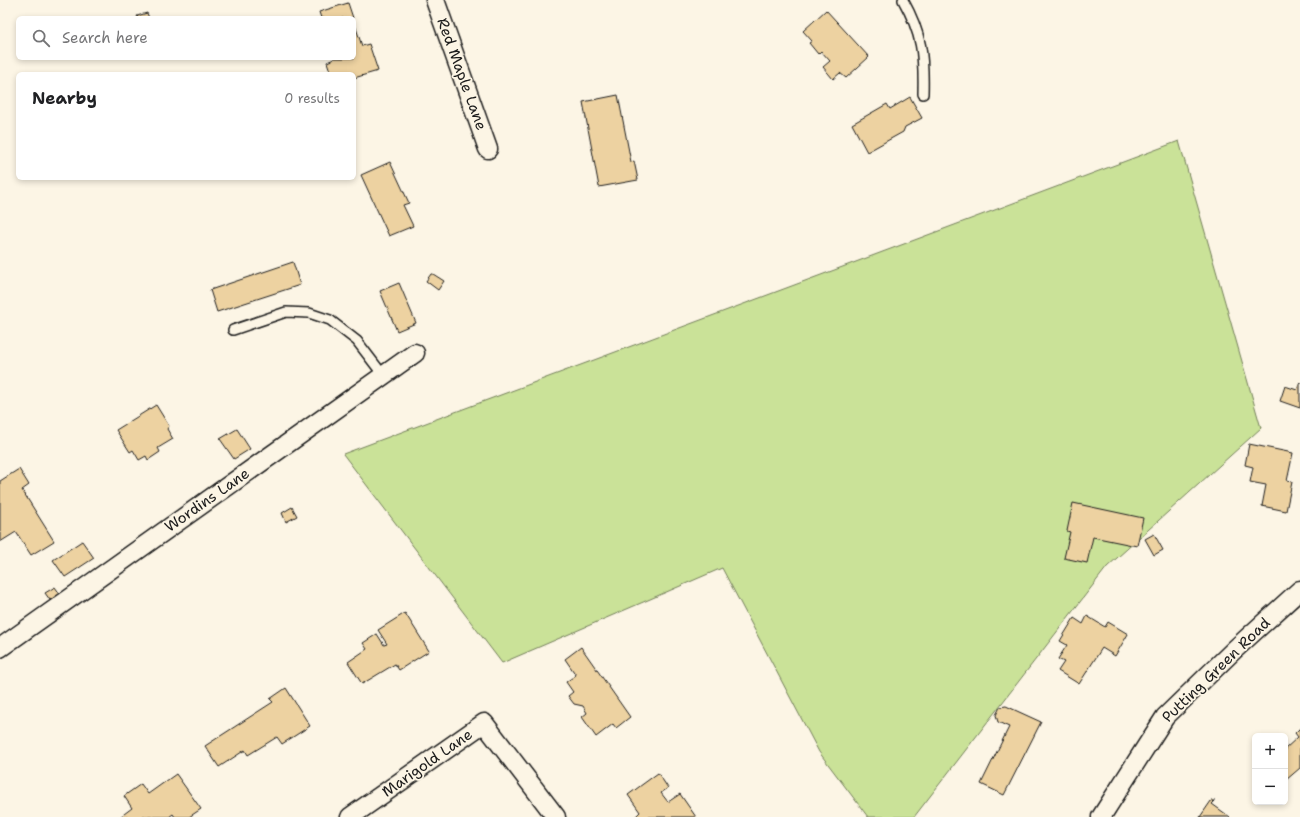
<!DOCTYPE html>
<meta charset="utf-8">
<style>
:root{--surface:#fff;--page:#f2f2f2;--text:#202124;--muted:#757577;--line:#e0e0e0}
body{margin:0;font-family:"Shantell Sans",sans-serif;background:var(--page);color:var(--text)}
.controls{position:absolute;right:12px;bottom:12px;display:grid;overflow:hidden;border-radius:6px;box-shadow:0 2px 6px #0003}
.controls button{width:36px;height:36px;display:grid;place-items:center;padding:0;border:0;border-bottom:1px solid var(--line);background:var(--surface);color:var(--text);font:20px sans-serif}
.list{margin:0;padding:0;list-style:none}
h2{display:flex;justify-content:space-between;align-items:center;height:52px;margin:0;padding:0 16px;font-size:17px}
h2 small{font-size:13px;font-weight:400;color:var(--muted)}
.icon{flex:none;width:22px;height:22px;fill:none;stroke:currentColor;stroke-width:2;stroke-linecap:round;stroke-linejoin:round}
.map{position:relative;flex:none;width:1300px;height:817px;overflow:hidden}
.search{position:absolute;background:var(--surface);box-shadow:0 2px 6px #0003;left:16px;top:16px;width:340px;height:44px;display:flex;align-items:center;gap:10px;box-sizing:border-box;padding:0 14px;border-radius:6px;color:var(--muted);font-size:15px}
.panel{position:absolute;background:var(--surface);box-shadow:0 2px 6px #0003;left:16px;top:72px;width:340px;height:108px;border-radius:6px}
.map>svg:first-child{display:block}
</style>
<div class="map">
<svg width="1300" height="817" viewBox="0 0 1300 817">
<rect width="100%" height="100%" fill="#fcf5e5"/>
<filter id="ink" filterUnits="userSpaceOnUse"><feTurbulence type="fractalNoise" baseFrequency=".025" numOctaves="2"/><feDisplacementMap in="SourceGraphic" scale="8" xChannelSelector="R" yChannelSelector="G"/><feConvolveMatrix kernelMatrix="1 2 1 2 8 2 1 2 1" color-interpolation-filters="sRGB"/></filter>
<g filter="url(#ink)">
<!-- green -->
<path fill="#cae298" stroke="#737f5a" d="M1179,141L1261,428L1107,567L914,817H868L819,752L722,568L502,663L343,454Z"/>
<!-- building -->
<path fill="#edd2a1" stroke="#1c1c1c" d="M348,3L353,18H321L319,12Z
M826,10L869,57L846,78L840,73L833,79L823,67L830,61L821,51L818,54L809,43L812,41L803,31Z
M147,13L149,18H138L137,16Z
M354,22L362,46L369,44L378,71L354,78V74H331L327,62L334,59V58H354Z
M618,95L631,162L634,161L638,180L599,187L583,102Z
M910,97L922,118L905,127L903,132L867,152L852,124L887,104L890,109Z
M390,162L409,203L403,205L413,226L389,236L361,175Z
M293,262L300,285L217,312L210,290Z
M431,274H433L444,281L438,290L426,281Z
M399,283L416,323L397,331L380,291Z
M1300,382V408L1280,401L1285,386L1297,390Z
M156,405L169,426L167,429L173,439L158,448L160,452L148,460L146,456L139,460L133,450L130,452L116,430Z
M237,429L250,449L234,459L220,439Z
M1249,444L1293,453L1287,481L1292,482L1286,511L1262,506L1266,485L1250,482L1253,467L1245,465Z
M19,469L29,485L22,490L54,541L31,555L16,532L0,542V481Z
M1073,503L1143,518L1137,546L1093,537L1087,563L1064,558L1070,532L1067,531Z
M292,507L297,516L286,522L282,513Z
M1154,534L1163,550L1154,555L1145,539Z
M82,541L94,558L65,577L53,560Z
M55,587L60,594L50,600L45,593Z
M405,613L429,651L399,670L395,664L362,684L348,662L367,649L363,643L377,634L384,645L387,644L378,630Z
M1087,616L1105,627L1108,622L1128,634L1115,656L1102,648L1079,684L1058,671L1064,662L1058,659L1067,645L1060,641L1074,618L1083,624Z
M581,647L630,717L616,728L613,724L596,737L582,717L587,713L583,706L574,704L568,696L573,692L566,682L576,675L565,659Z
M286,688L310,726L282,744L277,737L248,755L245,750L219,767L205,746L273,702L270,699Z
M1006,706L1041,722L1004,795L981,784L1009,727L998,722L996,715L1000,707Z
M1300,728V768L1286,780L1285,749L1298,737L1295,733Z
M658,773L668,788L661,793L668,802L680,794L696,817H635L640,812L628,795Z
M176,774L201,809L189,817H175L173,814L169,817H120L132,808L124,796L141,784L148,794Z
M1211,801H1215L1212,804L1230,817H1200Z"/>
<g fill="none" stroke-linecap="round" stroke-linejoin="round">
<defs>
<path id="lane" d="M903,0C922,34 924,55 923,94
M233,330L286,312L309,313L330,320L357,341L383,375"/>
<path id="street" d="M435,0L488,149
M0,648L415,353
M350,817L484,723L556,817
M1101,817L1165,717L1234,650L1300,590"/>
</defs>
<!-- lane casing -->
<use href="#lane" stroke="#1c1c1c" stroke-width="12"/>
<!-- street casing -->
<use href="#street" stroke="#1c1c1c" stroke-width="21"/>
<!-- lane -->
<use href="#lane" stroke="#fcf5e5" stroke-width="9"/>
<!-- street -->
<use href="#street" stroke="#fcf5e5" stroke-width="18"/>
</g>
</g>
<g text-anchor="middle" dominant-baseline="central" stroke-width="3.5" stroke-linejoin="round" paint-order="stroke">
<!-- street labels -->
<g font-size="15" fill="#1c1c1c" stroke="#fcf5e5">
<text transform="translate(462 74) rotate(70)">Red Maple Lane</text>
<text transform="translate(207 500) rotate(-35)">Wordins Lane</text>
<text transform="translate(1216 670) rotate(-44)">Putting Green Road</text>
<text transform="translate(427 763) rotate(-35)">Marigold Lane</text>
</g>
</g>
</svg>
<div class="controls">
<button>+</button>
<button>−</button>
</div>
<div class="search"><svg class="icon" aria-label="search" viewBox="0 0 24 24"><circle cx="10" cy="10" r="6"/><path d="M15 15l6 6"/></svg>Search here</div>
<section class="panel">
<h2>Nearby<small>0 results</small></h2>
<ul class="list">
</ul>
</section>
</div>
